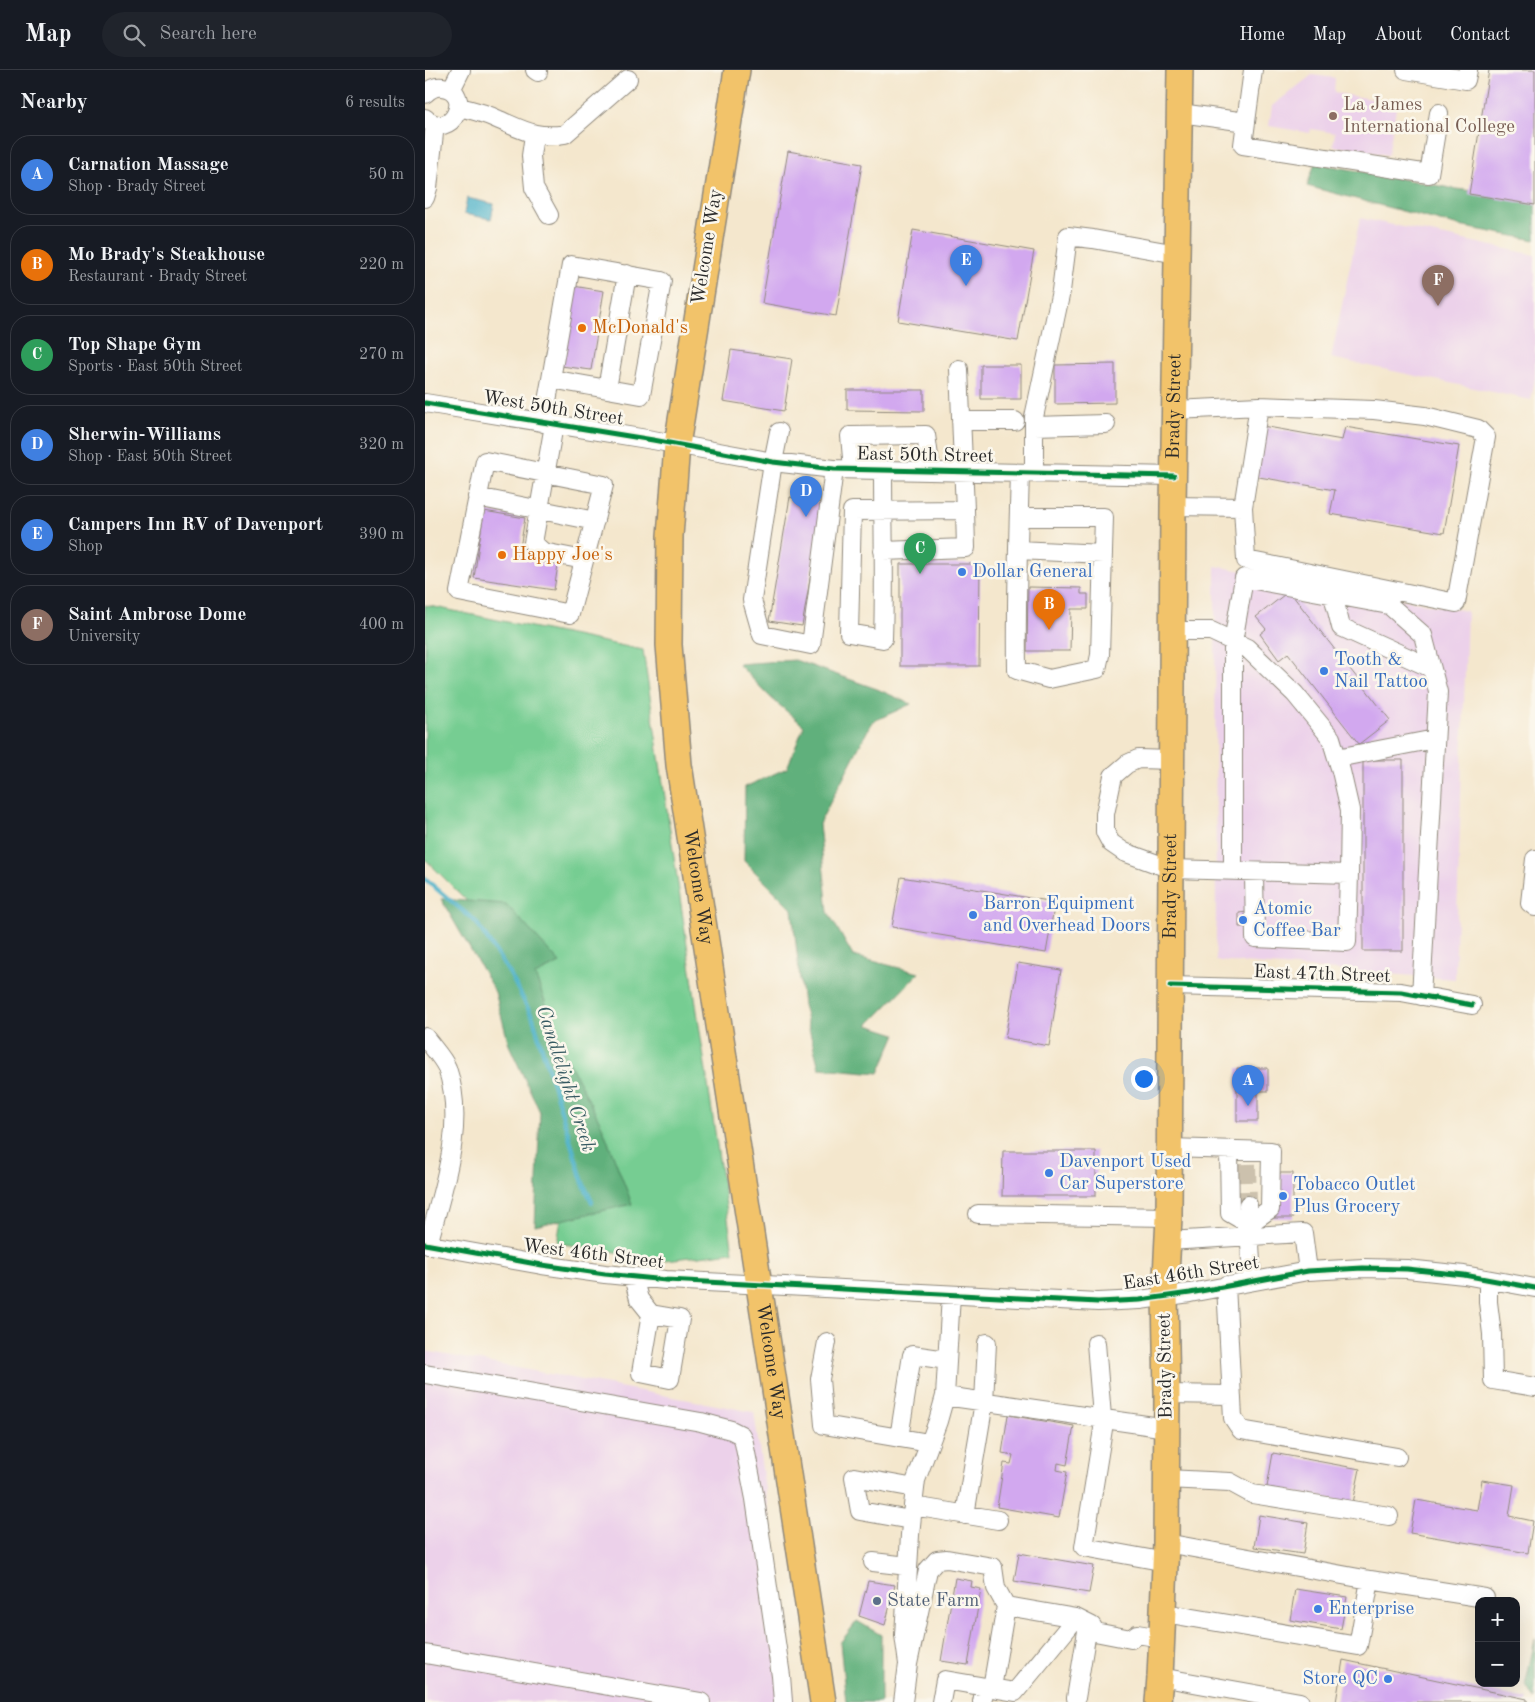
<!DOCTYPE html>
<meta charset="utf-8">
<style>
:root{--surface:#171b24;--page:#20242c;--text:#f1f3f6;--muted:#9ea1a6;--line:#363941;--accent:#1f6fb2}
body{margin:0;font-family:"Old Standard TT",serif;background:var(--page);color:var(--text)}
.controls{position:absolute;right:15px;bottom:15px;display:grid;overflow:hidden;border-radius:10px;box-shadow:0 5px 20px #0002}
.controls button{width:45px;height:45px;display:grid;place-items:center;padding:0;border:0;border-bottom:1px solid var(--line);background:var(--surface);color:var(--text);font:25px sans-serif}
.you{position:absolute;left:718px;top:1008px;width:18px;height:18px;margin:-12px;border:4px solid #fff;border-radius:50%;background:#1a73e8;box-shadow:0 0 0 8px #1a73e833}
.badge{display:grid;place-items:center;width:32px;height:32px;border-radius:50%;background:var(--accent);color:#fff;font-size:16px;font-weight:700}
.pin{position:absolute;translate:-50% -41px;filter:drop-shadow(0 1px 2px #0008)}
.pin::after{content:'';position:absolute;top:26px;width:18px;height:15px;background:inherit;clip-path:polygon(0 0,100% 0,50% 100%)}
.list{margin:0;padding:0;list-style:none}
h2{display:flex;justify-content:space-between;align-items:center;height:65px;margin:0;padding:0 20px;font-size:21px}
h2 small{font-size:16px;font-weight:400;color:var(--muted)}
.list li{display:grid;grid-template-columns:32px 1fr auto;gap:15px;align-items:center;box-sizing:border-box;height:80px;margin:0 10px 10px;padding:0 10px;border:1px solid var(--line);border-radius:20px}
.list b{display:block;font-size:19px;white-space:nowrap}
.list p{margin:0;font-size:16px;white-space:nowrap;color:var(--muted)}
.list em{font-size:16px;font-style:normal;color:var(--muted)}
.icon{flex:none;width:28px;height:28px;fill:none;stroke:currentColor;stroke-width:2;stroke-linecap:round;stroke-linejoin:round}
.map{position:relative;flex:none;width:1110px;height:1632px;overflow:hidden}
header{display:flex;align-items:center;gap:30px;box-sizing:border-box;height:70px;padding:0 25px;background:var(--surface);border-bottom:1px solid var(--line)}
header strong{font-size:24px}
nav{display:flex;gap:28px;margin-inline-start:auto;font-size:18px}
.search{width:350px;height:45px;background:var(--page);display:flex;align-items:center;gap:12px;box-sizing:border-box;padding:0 18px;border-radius:28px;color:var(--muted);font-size:19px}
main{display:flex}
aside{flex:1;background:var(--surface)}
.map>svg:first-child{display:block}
</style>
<header>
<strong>Map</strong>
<div class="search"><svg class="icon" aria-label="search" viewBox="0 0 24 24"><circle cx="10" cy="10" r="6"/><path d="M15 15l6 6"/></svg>Search here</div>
<nav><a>Home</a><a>Map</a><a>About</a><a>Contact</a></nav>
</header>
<main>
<aside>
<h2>Nearby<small>6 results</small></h2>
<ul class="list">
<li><span class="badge" style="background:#3f7fe0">A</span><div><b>Carnation Massage</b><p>Shop · Brady Street</p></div><em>50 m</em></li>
<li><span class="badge" style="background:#e8710a">B</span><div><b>Mo Brady's Steakhouse</b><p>Restaurant · Brady Street</p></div><em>220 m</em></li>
<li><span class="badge" style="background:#2e9e5b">C</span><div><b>Top Shape Gym</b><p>Sports · East 50th Street</p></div><em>270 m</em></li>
<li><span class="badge" style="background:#3f7fe0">D</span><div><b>Sherwin-Williams</b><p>Shop · East 50th Street</p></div><em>320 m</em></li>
<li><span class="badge" style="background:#3f7fe0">E</span><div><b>Campers Inn RV of Davenport</b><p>Shop</p></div><em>390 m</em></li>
<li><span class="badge" style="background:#8d6e63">F</span><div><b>Saint Ambrose Dome</b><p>University</p></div><em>400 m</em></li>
</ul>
</aside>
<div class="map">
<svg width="1110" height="1632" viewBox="0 0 1110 1632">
<rect width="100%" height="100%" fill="#fbf7ec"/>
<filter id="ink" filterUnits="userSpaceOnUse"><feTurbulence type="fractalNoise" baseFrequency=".02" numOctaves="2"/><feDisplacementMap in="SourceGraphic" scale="10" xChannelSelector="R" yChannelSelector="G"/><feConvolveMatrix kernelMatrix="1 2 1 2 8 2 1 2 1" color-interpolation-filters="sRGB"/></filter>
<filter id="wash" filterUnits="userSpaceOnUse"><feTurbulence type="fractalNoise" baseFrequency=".0096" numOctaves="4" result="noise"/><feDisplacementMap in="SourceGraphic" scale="20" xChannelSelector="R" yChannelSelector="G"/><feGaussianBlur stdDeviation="1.12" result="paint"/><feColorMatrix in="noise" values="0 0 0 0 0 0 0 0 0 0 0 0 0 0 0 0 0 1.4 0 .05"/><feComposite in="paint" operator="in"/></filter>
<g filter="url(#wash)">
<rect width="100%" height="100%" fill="#f4e7cd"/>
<!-- built -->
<path fill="#ecd1ea" d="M887,5L910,8L909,23L972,33L963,85L908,76L910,63L886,59L885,63L844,56L847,36Z
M935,148L1110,185V309L1106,330L906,288Z
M790,496L1042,541L1030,909L791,891Z
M0,1281L329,1342L370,1632H0Z"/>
<!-- green -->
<path fill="#76cd92" stroke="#507c5e" d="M0,535L218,580L308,1182L241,1190L132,1173L155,1032L92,881L0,789Z"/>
<!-- forest -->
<path fill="#60b07c" stroke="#466e54" d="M890,93L1031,119L1110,128V170L1034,156L882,116Z
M370,590L452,619L486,634L447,652L394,754L403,842L428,886L494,903L443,955L471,964L454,1003L394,998L378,935L367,839L319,791L320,717L362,698L379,656L345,627L313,594Z
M16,829L81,834L135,893L110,905L140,984L177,1056L207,1134L110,1156L115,1042L84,975L70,922Z
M432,1551L456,1565V1632H421L415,1573Z
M1110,1569V1629L1100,1615Z"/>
<!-- water -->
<path fill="#49b0c8" stroke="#3a6e7a" d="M42,128L69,134L66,149L39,144Z"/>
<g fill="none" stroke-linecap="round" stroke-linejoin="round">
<!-- stream -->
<path stroke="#49b0c8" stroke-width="4.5" d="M0,809L51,852L85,904L108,948L158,1113L167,1132"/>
</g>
<g id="blocks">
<!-- building -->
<path fill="#d2a8ef" d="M1064,0H1110V135L1044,124Z
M363,81L437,94L411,246L337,233Z
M488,160L609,181L593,271L473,251Z
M148,216L179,221L166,300L136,296Z
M306,280L367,289L359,341L298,331Z
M690,294V333L630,334V295Z
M556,295H596V329H556Z
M422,320H499V341L422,340Z
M837,356L917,370L920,357L1034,376L1019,463L905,444L910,420L828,406Z
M365,427L398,433L377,556L344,551Z
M59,441L100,448L95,478L103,479L101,490L133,495L129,520L49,508Z
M475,494H555L554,596H475Z
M603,517L656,518V524H663V539H646L645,581H602Z
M864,521L965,650L934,674L863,583L854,590L835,564L841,559L831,547Z
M938,690H978V881H938Z
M476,807L630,832L621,883L467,857Z
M822,842V857H814V843Z
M593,893L636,900L624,976L580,968Z
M812,998H843V1021H833V1051H812Z
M578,1081H671V1126H577Z
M848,1103H868V1148H848Z
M583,1345L649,1356L642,1395L633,1393L632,1400L642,1402L634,1448L572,1437L579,1393L586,1394L588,1385L577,1383Z
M848,1383L935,1399L928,1433L842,1417Z
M1057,1410L1089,1415L1084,1446L1108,1451L1103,1483L985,1463L991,1430L1052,1440Z
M834,1445L883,1453L878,1484L829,1477Z
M594,1483L669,1496L664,1523L589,1511Z
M530,1508L547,1511L546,1517L556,1519L543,1595L516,1591Z
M443,1511L470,1515L460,1555L434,1546Z
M870,1519L922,1527L916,1559L865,1550Z
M918,1590L1102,1629V1632H911Z"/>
</g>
</g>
<g filter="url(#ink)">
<use href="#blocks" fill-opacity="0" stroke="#90897c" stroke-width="1"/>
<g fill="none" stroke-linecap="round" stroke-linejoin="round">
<!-- minor-tunnel -->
<path stroke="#ccc1ad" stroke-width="18" stroke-dasharray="18 9" stroke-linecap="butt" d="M822,1094L823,1135"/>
<defs>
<path id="minor" d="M110,0L113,2
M981,0L1041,10L1043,0
M26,20L36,0
M0,24C5,19 10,16 17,17C50,21 27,74 0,48
M34,37C47,40 60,43 72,49C98,60 111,69 140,64L203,9
M755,43L821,52L828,0
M821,52L818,75L1004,104L1014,43
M109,65L106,86L109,118L124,145
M0,128L3,118L10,54
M146,195L237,211L216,325L126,309Z
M534,299L540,440
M182,319L202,204
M0,333L228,370L348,392L409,399L749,406
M750,340L834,336L949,340L1000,346L1053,359L1061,367L1031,533L821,490L818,437L834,336
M536,351H590
M118,353L126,309
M129,355L108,473L118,482L159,490
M609,356L681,354
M354,362L348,392L327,530L337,565L386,575L409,399
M60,391L179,415L145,544L34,522Z
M428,399L425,366L501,365L506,401
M458,400C458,456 460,513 458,569L424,563L427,441L540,440L541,478L458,481
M609,403V347L636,221L643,166L668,169L752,184
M52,427L170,451
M748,436L818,437
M594,447H679L675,585L672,599L624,609L592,600C591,534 593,469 595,403
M593,480L678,484
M908,525L916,557L1006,598
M912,688L1010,669
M747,690L713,689L702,694L688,706L680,744V762L686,773L699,782L746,799L924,804L925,740L916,701L906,668L870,624L822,578L786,561H747
M1110,789L1105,833L1110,837
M808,801V572L819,508L964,535L998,565L1013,622L996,926
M829,802L830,868L922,872L924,804
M745,916L976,922L1047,935
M0,967C7,977 18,988 22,998C42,1056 17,1119 3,1175
M744,1078L846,1081L845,1139L824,1154L805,1143L804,1080
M823,1135L827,1211
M553,1144L744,1147
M743,1171L878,1163L883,1201
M0,1174L117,1195L180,1204L241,1210L673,1232L715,1230L765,1223L883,1201L938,1198L982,1199L1039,1205L1110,1218
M208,1207L214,1229L226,1244L216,1303L245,1309L255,1249L226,1244
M1063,1210V1232L1067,1264L1068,1310L1110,1317
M801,1215L808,1348L816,1360L972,1387
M402,1272L395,1309L399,1355L504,1373
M671,1273L678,1359L659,1477L741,1492
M0,1304L276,1352L306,1360L316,1365L319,1373L330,1429L356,1606L358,1632
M742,1324L806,1325
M520,1326L742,1358
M474,1368L487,1285L522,1290
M741,1409L805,1412L827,1424L964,1446
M488,1436L573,1450
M540,1445L559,1332L562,1273
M486,1450L435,1441L429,1407L490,1418
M741,1473L945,1510L1060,1528
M448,1492L483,1496
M581,1536L651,1548L667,1556
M739,1543L933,1576L945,1510
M667,1556L670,1562L706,1569L712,1564L737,1568
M0,1584L276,1632
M483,1594L479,1565L485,1465L488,1436L491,1410L513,1351L520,1326L526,1225
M735,1607L875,1632
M651,1628L663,1555
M478,1632L483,1594L503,1500L512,1490L522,1489L568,1497L571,1518L581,1536L567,1618
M516,1632L520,1610L590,1622L651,1548
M557,1632L560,1617"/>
<g id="highway">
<path id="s1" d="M312,0L252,375L245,466L244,575L254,695L398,1632"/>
<path id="s2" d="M733,1632L735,1607L741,1473L742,1324L740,1226L744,1147L748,436L755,0"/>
</g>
</defs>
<!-- minor casing -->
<use href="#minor" stroke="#90897c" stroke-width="20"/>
<!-- highway casing -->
<use href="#highway" stroke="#90897c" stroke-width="28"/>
<!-- minor -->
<use href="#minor" stroke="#fff" stroke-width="18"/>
<!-- highway -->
<use href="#highway" stroke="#f2c36a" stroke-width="25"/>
<defs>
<path id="cycleway" d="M0,333L228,370L348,392L409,399L749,406
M745,916L976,922L1047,935
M0,1174L117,1195L180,1204L241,1210L673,1232L715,1230L765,1223L883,1201L938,1198L982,1199L1039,1205L1110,1218"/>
</defs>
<!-- cycleway casing -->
<use href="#cycleway" stroke="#fbf7ec" stroke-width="8"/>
<!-- cycleway -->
<use href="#cycleway" stroke="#00873e" stroke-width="5"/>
</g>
</g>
<!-- markers -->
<circle fill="#8d6e63" stroke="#fbf7ec" stroke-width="2" cx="908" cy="46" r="5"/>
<g fill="#e8710a" stroke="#fbf7ec" stroke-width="2">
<circle cx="157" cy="258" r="5"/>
<circle cx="77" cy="485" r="5"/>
</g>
<g fill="#3f7fe0" stroke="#fbf7ec" stroke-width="2">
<circle cx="537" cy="502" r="5"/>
<circle cx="899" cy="601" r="5"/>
<circle cx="548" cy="845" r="5"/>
<circle cx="818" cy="850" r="5"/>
<circle cx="624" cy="1103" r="5"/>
<circle cx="858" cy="1126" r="5"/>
<circle cx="893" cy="1539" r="5"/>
<circle cx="963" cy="1609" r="5"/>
</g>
<circle fill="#5c6f8a" stroke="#fbf7ec" stroke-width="2" cx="452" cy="1531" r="5"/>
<g text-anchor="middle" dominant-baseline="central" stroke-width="5" stroke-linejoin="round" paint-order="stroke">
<!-- education labels -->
<g font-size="19" fill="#785e54" stroke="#fbf7ec" text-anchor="start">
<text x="918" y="35">La James<tspan x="918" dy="22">International College</tspan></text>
</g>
<!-- street labels -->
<g font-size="19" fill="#2b2b2b" stroke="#fbf7ec">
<text transform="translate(283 177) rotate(-81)">Welcome Way</text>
<text stroke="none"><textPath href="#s2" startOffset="1296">Brady Street</textPath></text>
<text transform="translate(128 339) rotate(9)">West 50th Street</text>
<text transform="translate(500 386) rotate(1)">East 50th Street</text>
<text stroke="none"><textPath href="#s2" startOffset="816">Brady Street</textPath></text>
<text stroke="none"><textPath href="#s1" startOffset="824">Welcome Way</textPath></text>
<text transform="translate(897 905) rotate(2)">East 47th Street</text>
<text transform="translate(168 1185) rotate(7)">West 46th Street</text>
<text transform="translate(766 1204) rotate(-9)">East 46th Street</text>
<text stroke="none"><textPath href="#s1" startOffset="1304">Welcome Way</textPath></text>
<text transform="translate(741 1296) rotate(-91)">Brady Street</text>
</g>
<!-- food labels -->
<g font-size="19" fill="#c56008" stroke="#fbf7ec" text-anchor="start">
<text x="167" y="258">McDonald's</text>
<text x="87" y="485">Happy Joe's</text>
</g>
<!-- shop labels -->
<g font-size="19" fill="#366cbe" stroke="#fbf7ec" text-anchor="start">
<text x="547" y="502">Dollar General</text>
<text x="909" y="590">Tooth &amp;<tspan x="909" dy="22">Nail Tattoo</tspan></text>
<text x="558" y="834">Barron Equipment<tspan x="558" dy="22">and Overhead Doors</tspan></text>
<text x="828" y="839">Atomic<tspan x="828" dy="22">Coffee Bar</tspan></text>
<text x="634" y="1092">Davenport Used<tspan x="634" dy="22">Car Superstore</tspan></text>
<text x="868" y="1115">Tobacco Outlet<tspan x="868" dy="22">Plus Grocery</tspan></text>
<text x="903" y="1539">Enterprise</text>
<text x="953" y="1609" text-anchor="end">Store QC</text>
</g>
<!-- service labels -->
<g font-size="19" fill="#4e5e75" stroke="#fbf7ec" text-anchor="start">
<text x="462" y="1531">State Farm</text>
</g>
<!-- water labels -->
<g font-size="20" font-style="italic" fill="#365a62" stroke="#fbf7ec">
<text transform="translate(140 1009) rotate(72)">Candlelight Creek</text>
</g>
</g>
</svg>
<div class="controls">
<button>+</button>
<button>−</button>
</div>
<div class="you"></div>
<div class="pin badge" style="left:823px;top:1036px;background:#3f7fe0">A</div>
<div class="pin badge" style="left:624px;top:560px;background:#e8710a">B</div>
<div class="pin badge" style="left:495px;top:504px;background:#2e9e5b">C</div>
<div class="pin badge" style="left:381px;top:447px;background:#3f7fe0">D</div>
<div class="pin badge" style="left:541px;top:216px;background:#3f7fe0">E</div>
<div class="pin badge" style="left:1013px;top:236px;background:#8d6e63">F</div>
</div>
</main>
